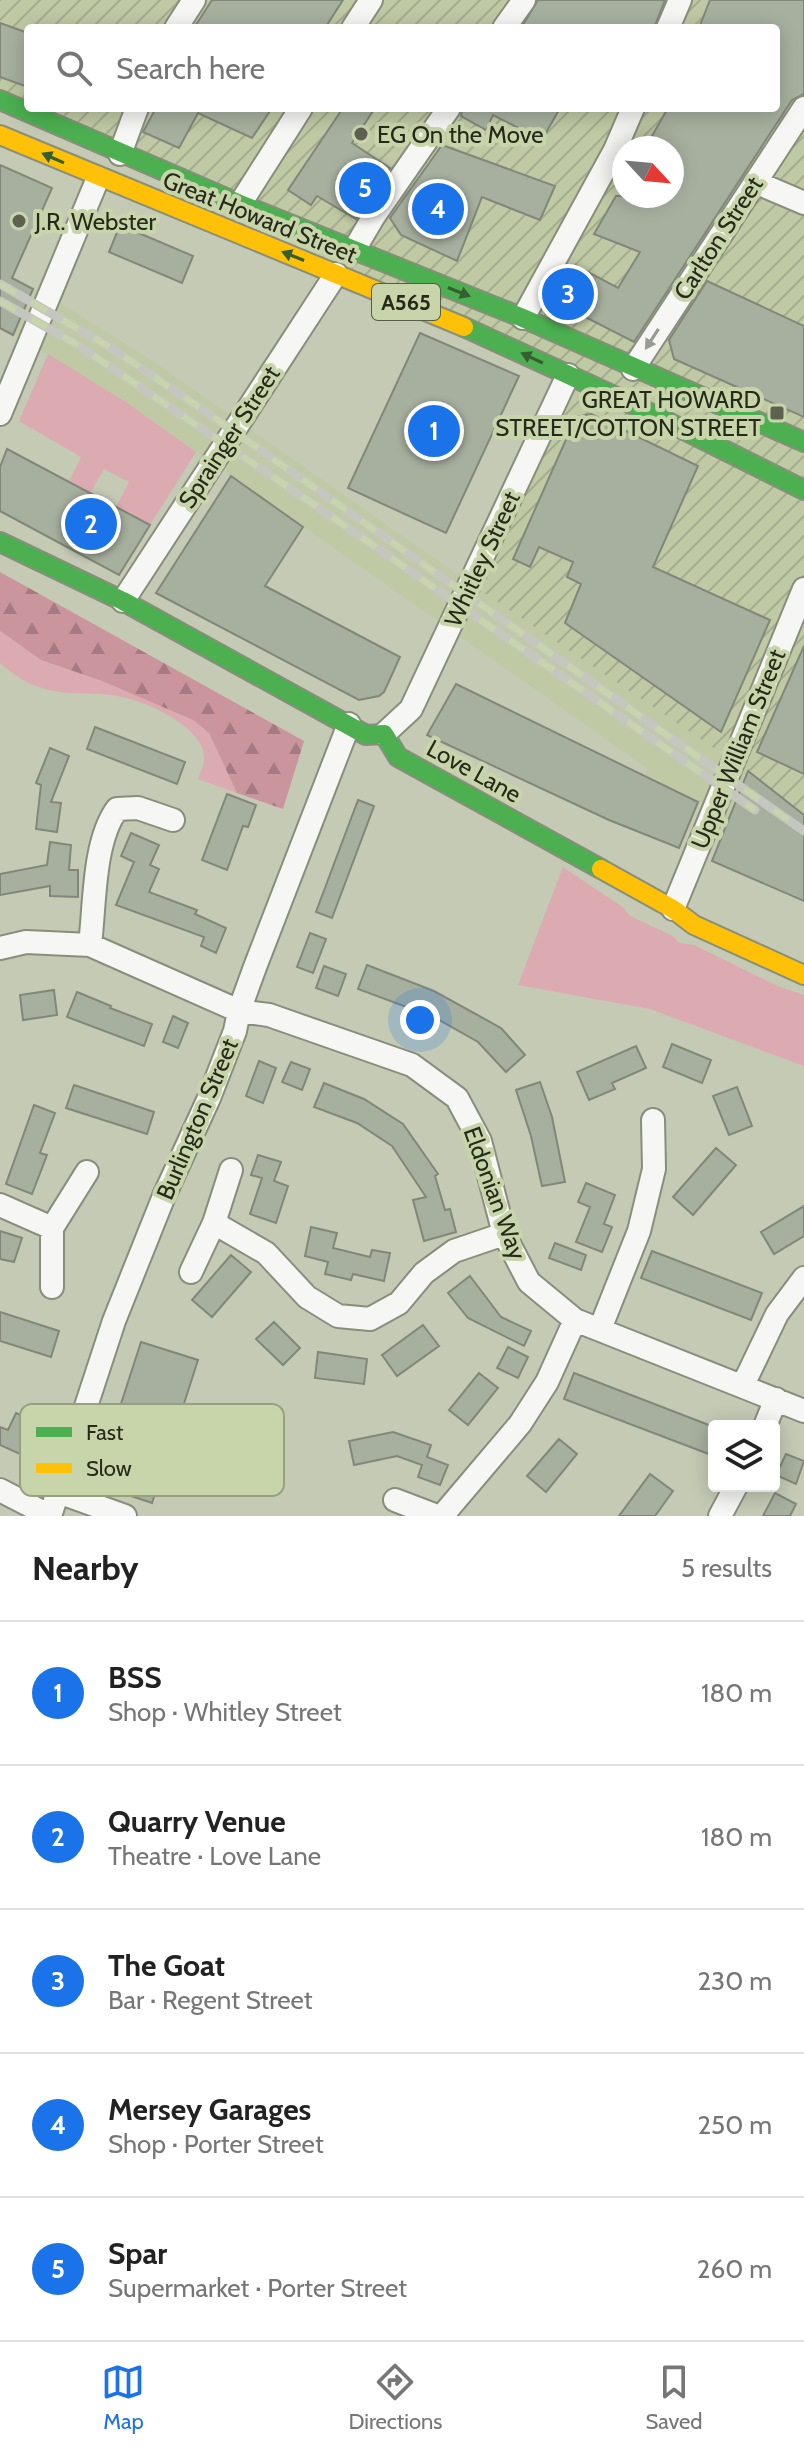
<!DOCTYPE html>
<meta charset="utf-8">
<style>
:root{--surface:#fff;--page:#f6f6f6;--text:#222;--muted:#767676;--line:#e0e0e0;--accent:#1a73e8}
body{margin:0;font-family:Cabin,sans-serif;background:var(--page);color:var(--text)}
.controls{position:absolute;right:24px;bottom:24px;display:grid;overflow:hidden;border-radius:8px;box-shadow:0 4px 20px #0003}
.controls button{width:72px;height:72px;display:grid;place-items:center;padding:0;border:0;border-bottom:2px solid var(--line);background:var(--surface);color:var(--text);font:40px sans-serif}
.compass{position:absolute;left:612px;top:136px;width:72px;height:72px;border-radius:50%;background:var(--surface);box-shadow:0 4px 20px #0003;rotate:116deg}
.you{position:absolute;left:420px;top:1020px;width:28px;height:28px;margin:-20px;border:6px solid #fff;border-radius:50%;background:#1a73e8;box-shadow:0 0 0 12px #1a73e833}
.badge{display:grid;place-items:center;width:52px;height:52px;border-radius:50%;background:var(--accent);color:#fff;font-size:26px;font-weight:700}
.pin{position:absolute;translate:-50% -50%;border:4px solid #fff;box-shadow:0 2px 8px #0006}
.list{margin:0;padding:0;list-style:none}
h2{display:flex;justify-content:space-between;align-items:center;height:104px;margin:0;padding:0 32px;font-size:34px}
h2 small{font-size:26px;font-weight:400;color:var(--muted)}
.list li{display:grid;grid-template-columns:52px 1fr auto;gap:24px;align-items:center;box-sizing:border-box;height:144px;padding:0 32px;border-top:2px solid var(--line)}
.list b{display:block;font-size:30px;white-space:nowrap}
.list p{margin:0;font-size:26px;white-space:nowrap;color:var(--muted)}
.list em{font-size:26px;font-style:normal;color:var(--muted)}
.icon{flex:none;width:44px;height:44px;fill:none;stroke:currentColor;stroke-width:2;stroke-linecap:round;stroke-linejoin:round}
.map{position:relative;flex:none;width:804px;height:1516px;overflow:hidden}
.search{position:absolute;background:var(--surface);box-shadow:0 4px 20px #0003;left:24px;right:24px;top:24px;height:88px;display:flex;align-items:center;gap:20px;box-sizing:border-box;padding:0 28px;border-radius:8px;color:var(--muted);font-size:30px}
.sheet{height:824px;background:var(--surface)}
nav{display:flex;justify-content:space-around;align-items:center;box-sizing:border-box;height:112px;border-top:2px solid var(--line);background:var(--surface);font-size:22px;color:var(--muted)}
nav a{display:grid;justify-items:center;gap:4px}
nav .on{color:var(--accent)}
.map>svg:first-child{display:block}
</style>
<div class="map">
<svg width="804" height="1516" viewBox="0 0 804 1516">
<defs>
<pattern id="industrial-furrows" width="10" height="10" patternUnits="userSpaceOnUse" patternTransform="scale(2)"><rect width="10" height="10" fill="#bfc9a4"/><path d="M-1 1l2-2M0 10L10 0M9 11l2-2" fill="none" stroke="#a4ad8d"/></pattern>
<pattern id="forest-firs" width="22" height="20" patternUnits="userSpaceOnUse" patternTransform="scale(2)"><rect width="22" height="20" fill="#cb959e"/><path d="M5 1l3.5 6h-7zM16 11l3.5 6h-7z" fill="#a57a80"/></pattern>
</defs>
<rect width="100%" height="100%" fill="#c4cab4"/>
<!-- built -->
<path fill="#bfc9a4" d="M0,271L60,303L154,362L471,584L748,771L804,815V901L712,861L728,823L698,802L646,775L647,768L126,402L48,354L0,328Z"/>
<!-- industrial -->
<path fill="url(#industrial-furrows)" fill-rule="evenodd" d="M0,0H804V815L748,771L471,584L568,375L0,100ZM28,28H776V108H28ZM624,148H672V196H624Z"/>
<!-- green -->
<path fill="#dcaab1" d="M48,354L126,402L196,452L150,525L116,507L129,482L104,469L90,493L69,482L81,457L19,421Z
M0,631L41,660L102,681L193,720L209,733L237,793L198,779C201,771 205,763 204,755C201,726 147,702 122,697C93,690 67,698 36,686C22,681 11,672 0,663Z
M563,867L624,908L630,916L673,936L679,943L694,945L780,987L804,995V1066L650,1009L518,985Z"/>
<!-- forest -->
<path fill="url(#forest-firs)" d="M0,572L304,741L283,809L237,793L209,733L193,720L102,681L41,660L0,631Z"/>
<!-- building -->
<path fill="#a7b09f" stroke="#818879" stroke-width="2" d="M212,0H343L325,28H194Z
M538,0H665L654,28H528L523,25Z
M710,0H804V94L792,100L634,342L554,301L575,265L618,288L640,252L594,234L616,196H672V148H645L668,108H776V28H699Z
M0,23L28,33V87L0,77Z
M156,108H272L252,138L198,113L179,148L143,132Z
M343,108H375L352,143L390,168L356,219L317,196L311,205L288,190Z
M463,108H560L542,140L493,115L486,130L461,116Z
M442,145L555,186L540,220L482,197L457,261L401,235L390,218Z
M0,165L52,188L12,278L33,289L13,335L0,328Z
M120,225L193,256L182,283L109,252Z
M707,281L804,326V417L674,359L669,340Z
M420,333L519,376L446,533L348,488Z
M591,414L698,466L653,567L770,620L721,732L565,623L581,584L567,577L573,562L539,547L530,567L513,559L576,417Z
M7,449L150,525L119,575L0,511V467Z
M231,476L303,527L265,586L400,657L384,692L379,696L359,700L156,593Z
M804,646V774L757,752Z
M456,684L698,802L679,848L609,820L427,735Z
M95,727L185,762L177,784L87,749Z
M50,748L69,756L51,802L61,803L57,832L36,829L41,785L36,783Z
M748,771L804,815V901L712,861Z
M227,794L256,805L248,827L243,826L227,870L202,860Z
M358,800L374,806L332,918L316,912Z
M131,833L159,845L150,865L159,869L149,892L197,910L195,914L226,928L216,953L201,946L204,937L116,905L134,862L121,856Z
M50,842L71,845L69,870H78V897L50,896V886L0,895V874L47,865Z
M310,933L326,939L313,973L297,967Z
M367,965L434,991L501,1028L525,1055L506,1072L478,1042L411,1004L409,1008L358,989Z
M324,966L346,974L338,996L316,988Z
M54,990L57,1015L23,1020L20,995Z
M77,992L111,1006L110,1008L152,1024L144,1046L67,1017Z
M173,1016L188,1023L178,1048L163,1042Z
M672,1044L711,1060L702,1083L663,1067Z
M636,1046L646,1068L612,1083L615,1089L589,1100L577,1072Z
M259,1061L276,1068L263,1103L246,1096Z
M291,1062L310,1069L302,1090L282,1082Z
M540,1082L552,1117L565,1182L542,1186L531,1136L516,1090Z
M324,1083L364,1099L403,1124L438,1174L435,1176L445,1210L450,1209L456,1232L424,1241L413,1200L426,1197L392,1146L357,1123L314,1107Z
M74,1085L154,1112L147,1134L66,1108Z
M737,1087L752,1126L729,1135L713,1096Z
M34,1105L55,1113L40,1153L47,1155L32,1194L6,1184Z
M716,1148L736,1165L693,1215L673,1197Z
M258,1155L281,1162L274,1181L288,1186L276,1223L250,1214L262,1178L251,1175Z
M586,1183L615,1195L604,1224L612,1227L602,1252L576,1242L590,1207L578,1202Z
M804,1206V1236L774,1254L761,1232Z
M311,1227L337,1233L333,1248L370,1257L372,1250L390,1253L384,1281L353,1274L351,1280L325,1274L328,1262L305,1256Z
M0,1231L22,1238L14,1262L0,1259Z
M555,1243L586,1255L581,1270L549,1258Z
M652,1251L762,1293L751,1320L641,1278Z
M231,1255L251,1272L212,1317L192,1300Z
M470,1276L501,1317L531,1331L524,1346L468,1318L448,1293Z
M0,1312L59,1331L51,1357L0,1341Z
M274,1322L300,1348L283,1365L256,1339Z
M423,1325L439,1346L397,1376L382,1355Z
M141,1342L198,1360L152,1503L95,1484Z
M508,1347L528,1357L518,1378L497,1368Z
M318,1352L367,1359L364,1384L315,1378Z
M479,1373L498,1388L468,1425L449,1410Z
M574,1373L714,1427V1456L564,1399Z
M16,1413L35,1421L20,1454L0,1445V1427L8,1430Z
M393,1432L431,1445L427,1457L448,1465L440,1485L418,1477L422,1465L397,1456L354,1465L349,1441Z
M559,1439L577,1454L546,1492L527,1476Z
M786,1454L804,1461L796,1484L776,1475Z
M650,1474L673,1491L655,1516H619Z
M775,1493L796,1504L790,1516H763Z"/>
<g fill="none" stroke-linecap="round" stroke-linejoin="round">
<defs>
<path id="street" d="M176,28L194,0
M353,28L371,0
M504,28L524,0
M668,28L680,0
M120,154L137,108
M755,182L804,203
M240,204L301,108
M354,250L374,216L449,108
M523,318L615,150L633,108
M633,369L804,108
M0,414L98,178
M123,601L336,274
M384,734L411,709L568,375
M673,909L804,589
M90,945C95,904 93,842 117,809L138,808L173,820
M0,948L26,942L90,945L239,1011L269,1015L412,1065L457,1098L480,1141L504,1234L529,1282L575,1320L804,1411
M0,1205L52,1228L87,1172
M214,1223L266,1253L307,1297L338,1316L370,1319L399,1303L424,1273L454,1251L504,1234
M191,1272L214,1223L231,1170
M52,1287V1228
M600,1329L639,1231L654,1169L653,1120
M743,1385L777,1314L804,1278
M765,1426L776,1399
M0,1490L50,1516
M58,1492L125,1516
M395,1500L437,1516
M50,1516L114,1321L164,1196L209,1098L235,1031L239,1011L255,967L349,724
M442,1516L520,1424L547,1382L575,1320
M720,1516L736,1486"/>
<path id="fast" d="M0,100L240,204L523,318L804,442
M464,327L636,406L804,490
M0,542L123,601L366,735L384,734L398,757L601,869"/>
<path id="slow" d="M0,135L464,327
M601,869L673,909L694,925L804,975"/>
</defs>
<!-- street casing -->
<use href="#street" stroke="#898e7c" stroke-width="26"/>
<!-- fast casing -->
<use href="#fast" stroke="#898e7c" stroke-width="22"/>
<!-- slow casing -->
<use href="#slow" stroke="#898e7c" stroke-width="22"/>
<!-- street -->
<use href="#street" stroke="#f6f7f4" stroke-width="22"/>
<!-- fast -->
<use href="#fast" stroke="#4caf50" stroke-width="18"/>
<!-- slow -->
<use href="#slow" stroke="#ffc107" stroke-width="18"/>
<defs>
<path id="rail" d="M0,284L111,348L199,407L804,831
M0,301L78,345L325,512L755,810"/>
</defs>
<!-- rail casing -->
<use href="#rail" stroke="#c4c6c0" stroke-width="9"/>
<!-- rail -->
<use href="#rail" stroke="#c8d4aa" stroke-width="6" stroke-dasharray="18" stroke-linecap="butt"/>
</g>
<!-- one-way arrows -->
<defs><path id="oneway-solid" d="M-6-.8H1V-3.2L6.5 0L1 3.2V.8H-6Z" transform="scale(2)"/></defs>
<g fill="#355f30">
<use href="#oneway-solid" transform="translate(53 158) rotate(-156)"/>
<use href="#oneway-solid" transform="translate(293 256) rotate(-158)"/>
<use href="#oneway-solid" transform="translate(459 292) rotate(22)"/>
<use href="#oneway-solid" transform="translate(532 358) rotate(-155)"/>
</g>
<use fill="#989b92" href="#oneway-solid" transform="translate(652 339) rotate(123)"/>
<!-- markers -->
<g fill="#5d6250" stroke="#c8d4aa" stroke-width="3">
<circle cx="361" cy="134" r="8"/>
<circle cx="19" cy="221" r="8"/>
<rect x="769" y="405" width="16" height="16" rx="4"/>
</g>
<g text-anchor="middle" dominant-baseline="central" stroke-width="8" stroke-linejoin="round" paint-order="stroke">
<!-- shield labels -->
<rect fill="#c8d4aa" stroke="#575d45" stroke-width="2" x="372" y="284" width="68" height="36" rx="6"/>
<g font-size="22" font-weight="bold" fill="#262a1a">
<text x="406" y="302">A565</text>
</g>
<!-- poi labels -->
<g font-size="24" fill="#262a1a" stroke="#c8d4aa" text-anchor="start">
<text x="377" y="134">EG On the Move</text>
<text x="35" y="221">J.R. Webster</text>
<text x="761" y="399" text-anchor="end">GREAT HOWARD<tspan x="761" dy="28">STREET/COTTON STREET</tspan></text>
</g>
<!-- street labels -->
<g font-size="24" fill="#262a1a" stroke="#c8d4aa">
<text transform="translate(260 217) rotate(22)">Great Howard Street</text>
<text transform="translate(718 238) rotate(-57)">Carlton Street</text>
<text transform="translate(229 437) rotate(-57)">Sprainger Street</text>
<text transform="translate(482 559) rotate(-65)">Whitley Street</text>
<text transform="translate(738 749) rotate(-68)">Upper William Street</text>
<text transform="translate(474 771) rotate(29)">Love Lane</text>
<text transform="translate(197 1119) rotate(-67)">Burlington Street</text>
<text transform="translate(495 1193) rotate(70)">Eldonian Way</text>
</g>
</g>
<!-- legend -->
<rect x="20" y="1404" width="264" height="92" rx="12" fill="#c8d4aa" stroke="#97a17f" stroke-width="2"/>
<rect x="36" y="1427" width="36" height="10" fill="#4caf50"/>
<rect x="36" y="1463" width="36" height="10" fill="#ffc107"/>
<g font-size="22" fill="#262a1a">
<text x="86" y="1440">Fast</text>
<text x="86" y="1476">Slow</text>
</g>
</svg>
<div class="controls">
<button><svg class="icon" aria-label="layers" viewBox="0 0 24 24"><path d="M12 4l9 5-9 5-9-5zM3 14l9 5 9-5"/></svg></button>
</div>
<svg class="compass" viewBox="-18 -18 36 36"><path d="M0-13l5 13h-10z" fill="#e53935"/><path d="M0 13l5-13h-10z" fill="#767676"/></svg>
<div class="you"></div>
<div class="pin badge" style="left:434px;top:431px">1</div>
<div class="pin badge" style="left:91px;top:524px">2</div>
<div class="pin badge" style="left:568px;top:294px">3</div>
<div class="pin badge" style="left:438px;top:209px">4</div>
<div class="pin badge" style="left:365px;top:188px">5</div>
<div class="search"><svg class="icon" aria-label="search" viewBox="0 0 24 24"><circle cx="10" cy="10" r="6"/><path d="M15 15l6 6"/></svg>Search here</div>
</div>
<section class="sheet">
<h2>Nearby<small>5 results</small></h2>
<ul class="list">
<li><span class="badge">1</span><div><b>BSS</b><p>Shop · Whitley Street</p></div><em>180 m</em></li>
<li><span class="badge">2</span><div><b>Quarry Venue</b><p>Theatre · Love Lane</p></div><em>180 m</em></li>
<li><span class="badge">3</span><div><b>The Goat</b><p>Bar · Regent Street</p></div><em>230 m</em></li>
<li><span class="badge">4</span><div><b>Mersey Garages</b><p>Shop · Porter Street</p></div><em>250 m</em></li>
<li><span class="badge">5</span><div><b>Spar</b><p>Supermarket · Porter Street</p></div><em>260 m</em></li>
</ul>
</section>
<nav>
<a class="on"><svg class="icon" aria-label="map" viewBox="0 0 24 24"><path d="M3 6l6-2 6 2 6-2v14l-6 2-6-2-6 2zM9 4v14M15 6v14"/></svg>Map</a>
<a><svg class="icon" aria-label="directions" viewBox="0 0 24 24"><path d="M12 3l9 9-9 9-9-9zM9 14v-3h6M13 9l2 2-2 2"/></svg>Directions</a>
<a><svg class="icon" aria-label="saved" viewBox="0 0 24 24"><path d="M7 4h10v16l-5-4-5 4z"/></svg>Saved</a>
</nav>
